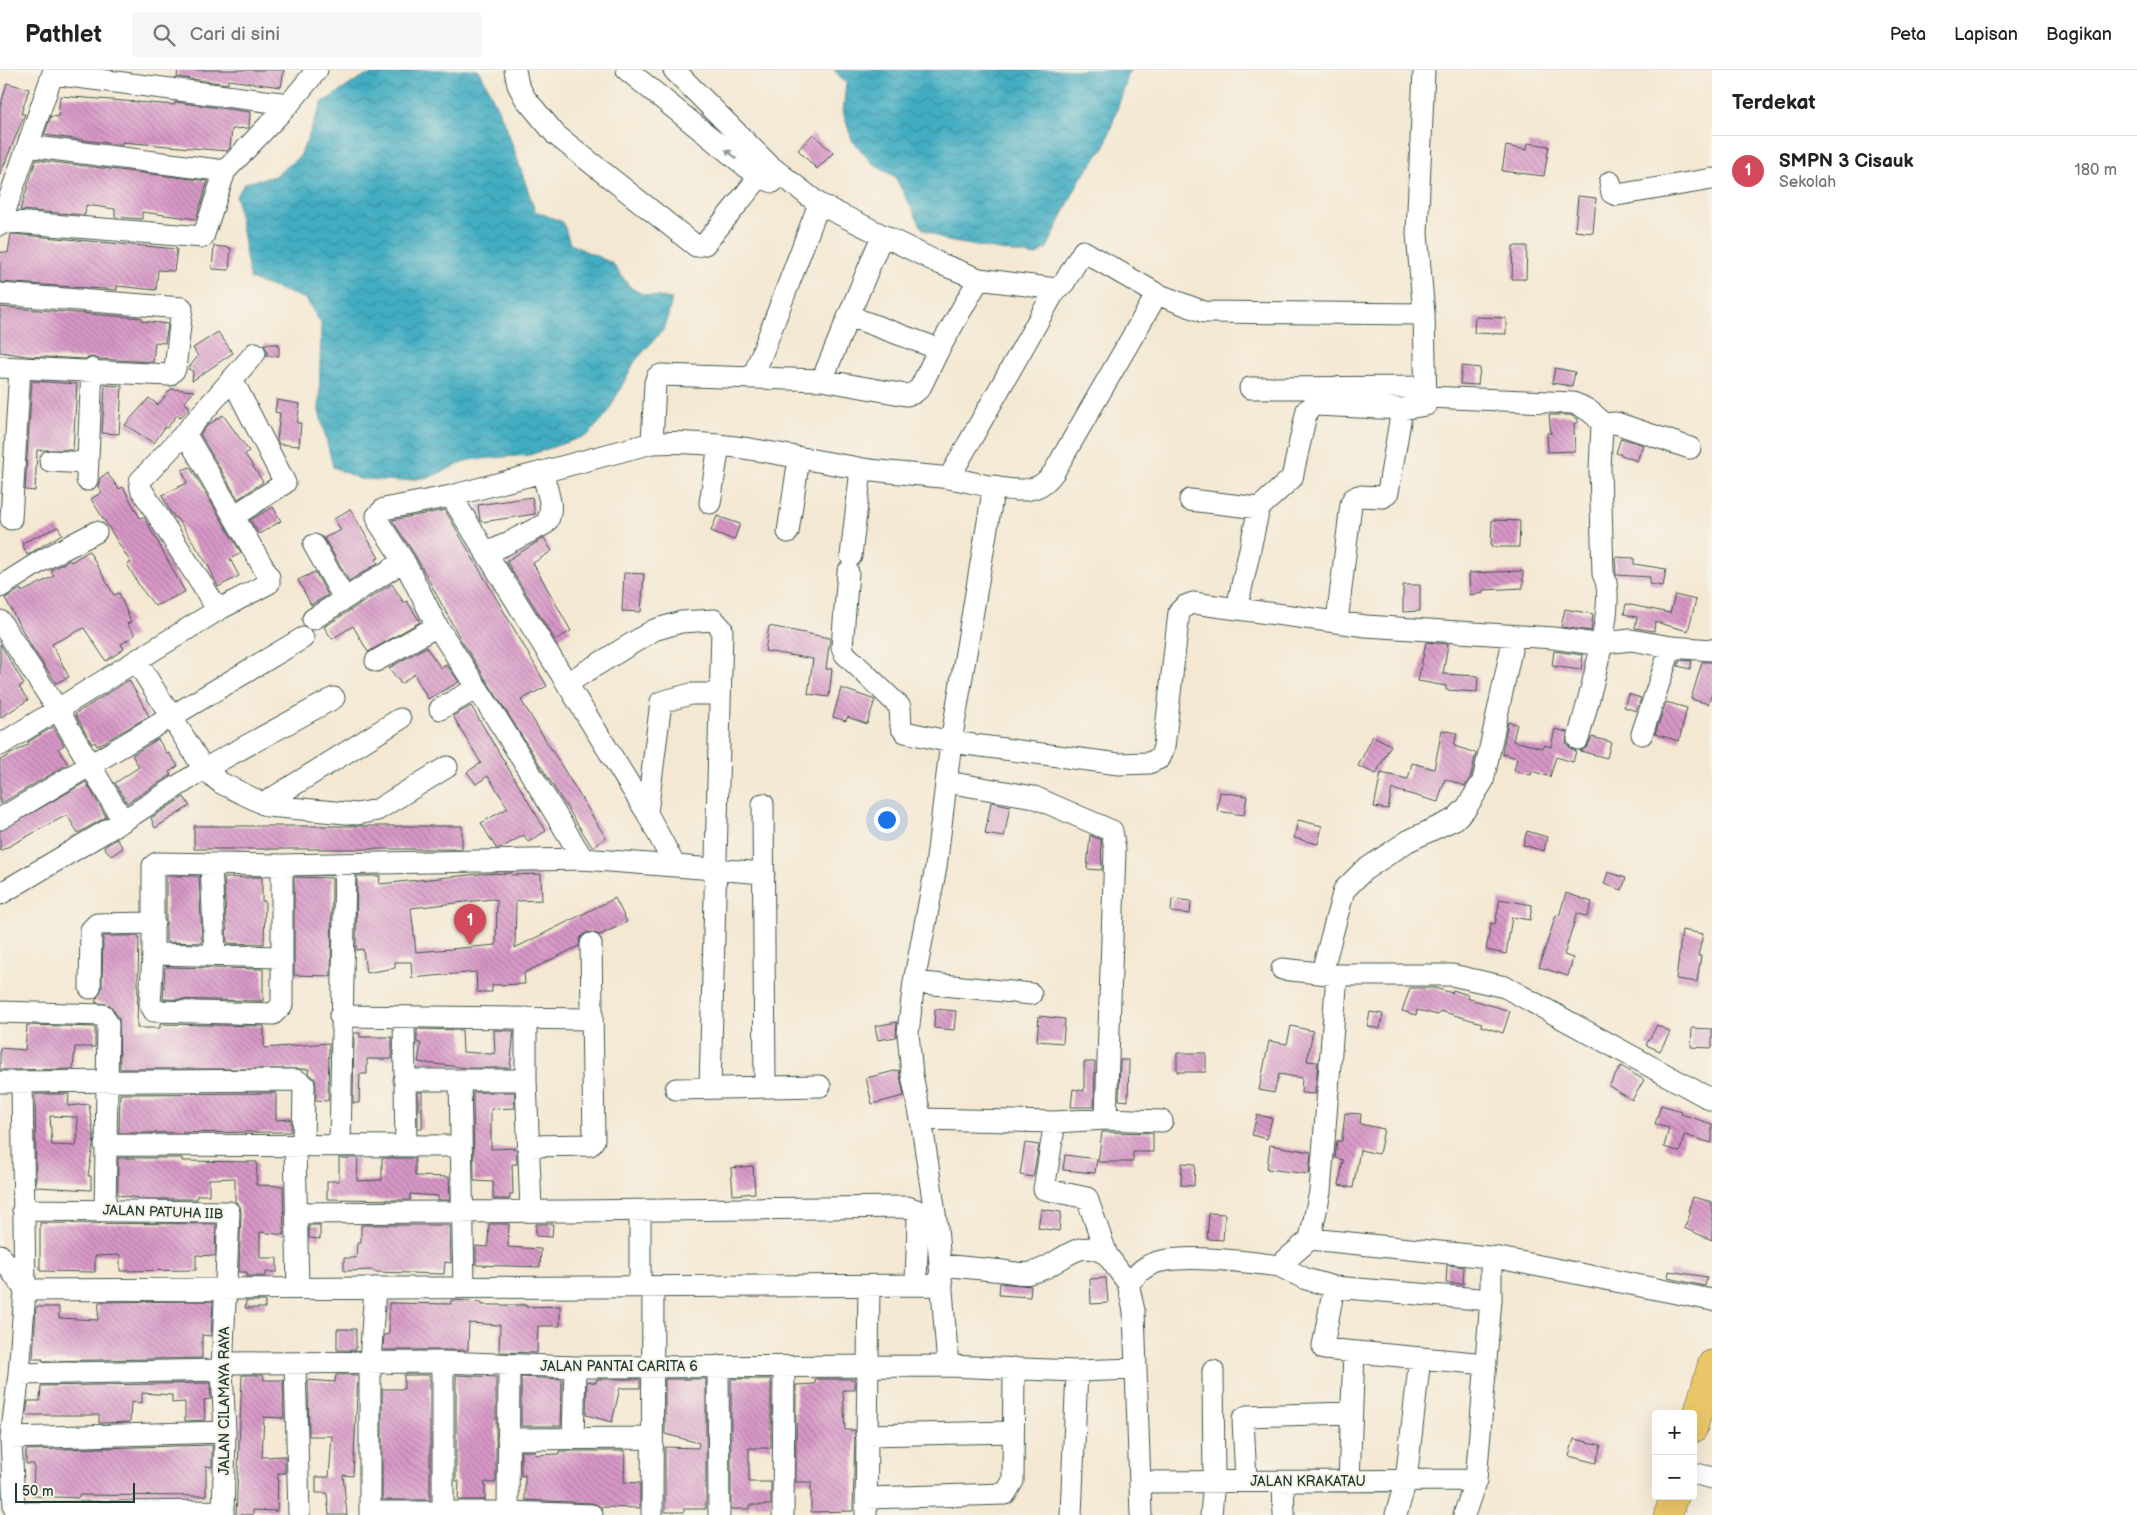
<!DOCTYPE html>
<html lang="id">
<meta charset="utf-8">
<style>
:root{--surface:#fff;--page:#f6f6f6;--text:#222;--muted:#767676;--line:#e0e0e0;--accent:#d1495b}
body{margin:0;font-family:"Balsamiq Sans",sans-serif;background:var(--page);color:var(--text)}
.controls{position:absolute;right:15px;bottom:15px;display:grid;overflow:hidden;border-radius:5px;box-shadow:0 5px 20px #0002}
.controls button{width:45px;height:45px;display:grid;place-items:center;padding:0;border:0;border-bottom:1px solid var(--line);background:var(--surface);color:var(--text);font:25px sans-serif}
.scale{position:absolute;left:15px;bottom:12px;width:120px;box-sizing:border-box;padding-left:5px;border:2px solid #1f3d34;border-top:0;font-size:14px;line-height:18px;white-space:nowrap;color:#1f3d34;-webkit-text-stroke:4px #f7f3e8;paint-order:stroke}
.you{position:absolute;left:886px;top:749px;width:18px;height:18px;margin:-12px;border:4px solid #fff;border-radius:50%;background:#1a73e8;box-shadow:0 0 0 8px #1a73e833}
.badge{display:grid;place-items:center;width:32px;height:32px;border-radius:50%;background:var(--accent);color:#fff;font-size:16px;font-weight:700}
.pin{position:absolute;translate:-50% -41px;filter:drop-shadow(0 1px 2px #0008)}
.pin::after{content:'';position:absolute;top:26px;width:18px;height:15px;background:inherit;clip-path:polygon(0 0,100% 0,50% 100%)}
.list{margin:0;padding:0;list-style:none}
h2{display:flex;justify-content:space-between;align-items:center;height:65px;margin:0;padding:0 20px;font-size:21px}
h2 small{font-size:16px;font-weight:400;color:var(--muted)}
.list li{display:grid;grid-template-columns:32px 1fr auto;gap:15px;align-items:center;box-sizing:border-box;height:70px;padding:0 20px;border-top:1px solid var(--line)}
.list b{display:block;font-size:19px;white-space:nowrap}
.list p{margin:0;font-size:16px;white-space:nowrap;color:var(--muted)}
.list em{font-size:16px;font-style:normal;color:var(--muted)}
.icon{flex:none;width:28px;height:28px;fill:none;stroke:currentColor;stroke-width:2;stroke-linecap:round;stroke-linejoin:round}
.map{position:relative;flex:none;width:1712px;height:1445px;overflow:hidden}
header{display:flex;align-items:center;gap:30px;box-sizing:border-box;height:70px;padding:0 25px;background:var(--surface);border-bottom:1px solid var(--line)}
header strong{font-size:24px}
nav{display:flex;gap:28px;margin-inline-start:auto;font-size:18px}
.search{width:350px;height:45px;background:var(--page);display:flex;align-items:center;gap:12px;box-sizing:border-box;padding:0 18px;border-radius:5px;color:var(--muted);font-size:19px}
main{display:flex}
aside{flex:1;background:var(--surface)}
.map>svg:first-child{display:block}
</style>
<header>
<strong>Pathlet</strong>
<div class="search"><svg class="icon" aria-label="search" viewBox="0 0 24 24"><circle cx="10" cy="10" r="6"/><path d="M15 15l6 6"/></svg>Cari di sini</div>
<nav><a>Peta</a><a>Lapisan</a><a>Bagikan</a></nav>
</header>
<main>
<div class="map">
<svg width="1712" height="1445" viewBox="0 0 1712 1445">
<defs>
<pattern id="water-waves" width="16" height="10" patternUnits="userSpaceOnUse" patternTransform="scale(1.25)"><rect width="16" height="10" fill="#43adc2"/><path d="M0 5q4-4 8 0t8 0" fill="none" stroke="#378e9e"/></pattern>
<pattern id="building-back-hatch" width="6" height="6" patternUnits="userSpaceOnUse" patternTransform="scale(1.25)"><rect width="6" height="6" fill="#d897c7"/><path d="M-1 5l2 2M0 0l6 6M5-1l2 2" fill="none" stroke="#af7ca2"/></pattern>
</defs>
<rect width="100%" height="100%" fill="#f7f3e8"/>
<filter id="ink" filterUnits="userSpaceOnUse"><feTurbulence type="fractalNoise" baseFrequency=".02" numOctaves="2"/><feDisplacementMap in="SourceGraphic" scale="10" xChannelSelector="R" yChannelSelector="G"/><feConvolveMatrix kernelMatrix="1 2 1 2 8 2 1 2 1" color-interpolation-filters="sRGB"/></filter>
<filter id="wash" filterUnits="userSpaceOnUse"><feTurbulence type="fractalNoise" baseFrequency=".0096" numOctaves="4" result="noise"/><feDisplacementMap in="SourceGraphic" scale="20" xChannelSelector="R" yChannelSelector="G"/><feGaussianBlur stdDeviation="1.12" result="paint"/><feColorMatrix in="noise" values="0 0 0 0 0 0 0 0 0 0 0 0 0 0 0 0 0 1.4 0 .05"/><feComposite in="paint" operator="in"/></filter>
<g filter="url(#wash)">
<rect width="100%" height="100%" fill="#f4e8d3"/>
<!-- water -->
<path fill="url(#water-waves)" stroke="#31757b" d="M386,0H477L481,3L506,56L535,141L563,152L570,174L612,193L630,217L642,224L672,229L665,258L635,291L607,344L588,365L530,385L469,390L430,407L401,411L359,409L333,397L319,341L321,254L306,229L250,209L236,126L245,113L275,106L300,86L322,33L360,8Z
M834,0H1130L1105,76L1079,111L1047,178L1035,186L947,171L922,158L895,107L871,92L852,70L843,42L846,13Z"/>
<g id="blocks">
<!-- building -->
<path fill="url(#building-back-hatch)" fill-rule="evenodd" d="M178,0H284L281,17L228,10V14L177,7Z
M7,13L29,19L21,44H25L0,105V38Z
M60,26L175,35V32L250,42L249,58L232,59L230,78L227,81L122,72V75L44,65L51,46L58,47Z
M813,64L833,83L817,99L798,80Z
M1528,73L1549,76L1544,106L1502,101L1506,76L1527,80Z
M36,90L208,111L196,149L142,142V149L115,147V139L86,135L85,145L20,140Z
M1578,126L1596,128L1593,163L1575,161Z
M11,164L177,179L174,201L158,200L156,220L117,216V220L0,212V182L8,183Z
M214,176L231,178L229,200L212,199Z
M1513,176H1527L1526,209H1512Z
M0,237L142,248V251L168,254L165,273L155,272L153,292L99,289L92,287L85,289L26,286L0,282Z
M1475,247L1506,248V264L1474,263Z
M218,262L233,283L192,311L193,301L188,299L198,286L193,278Z
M263,274H279V286H267V279Z
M1462,296L1480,298L1478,315L1460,314Z
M1555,298L1575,302L1572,316L1552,313Z
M32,311L77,314L73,380H37L35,421L25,420Z
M105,315L122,316L119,364L102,363Z
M171,319L194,321L184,333L190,337L180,348L177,345L167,358L165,357L154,373L125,355L149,328L158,335Z
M277,330L300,334L297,353H301L299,376L279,374L277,370L280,343L275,342Z
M223,345L249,381L245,384L263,412L238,429L200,364L208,355Z
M1549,345H1570L1578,349V353H1574L1575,381L1548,382L1547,363H1551Z
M1621,368L1643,375L1637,391L1616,383Z
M190,397L241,483L230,489L239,506L218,517L208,495L182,455L170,441L162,425L187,413L182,400Z
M107,403L119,419L123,417L140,448L144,447L185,522L155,536L140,517L127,494L131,493L91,429L102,422L98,417L100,408Z
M532,427L535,444L482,452L480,450L478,435Z
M273,437L281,451L259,464L250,450Z
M350,439L379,488L376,489L378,493L349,511L324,468L341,460L334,449Z
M445,440L547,616L521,630L606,768L592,777L461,570L415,485L392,450Z
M717,446L740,454L734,470L711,461Z
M1492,450L1520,451L1519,477H1491Z
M58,457L62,464L27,485L22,473Z
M544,468L552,481L533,493L571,561L555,570L506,491Z
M89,481L114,525L119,523L131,552L127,554L135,565L121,574L124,579L106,591L84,558L52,574L69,607L56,613L29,573L5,528L21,519L22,522L54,506L51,500L70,490L71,492Z
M1615,487L1634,488V494L1666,499L1663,516L1649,514L1650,507L1616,505Z
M1523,501V518L1483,520V523L1470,525L1469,503Z
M315,502L328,525L311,535L298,510Z
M624,503L644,504L641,542L622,541Z
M392,514L404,533L407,531L420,552L368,582L353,556L332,569L324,557Z
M1403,515H1420V541L1403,542Z
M1675,525L1696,530L1688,561L1655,552L1654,561L1635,558L1637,547L1624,544L1626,534L1670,543Z
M1565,539L1593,544L1591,561L1561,557Z
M769,556L830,568L826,599H832L829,627L808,624L813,589L765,581Z
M1426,572L1448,574L1443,604L1478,606L1477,622L1446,620V616L1418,611Z
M0,574L24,614L19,617L28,630L0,648Z
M426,577L441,598L447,595L459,612L428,629L414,604L401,614L389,598Z
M1554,581L1583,585L1581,600L1552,596Z
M1680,590L1692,591L1690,599L1678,596Z
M1702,592H1712V623L1708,634L1691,629Z
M129,610L149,646L97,676L95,672L92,674L75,644Z
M841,618L875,630L867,654L847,647L846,651L833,647Z
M1628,624L1641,628L1636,641L1624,637Z
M1666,632L1687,638L1679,671L1655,664Z
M471,636L546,761L528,772L524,765L501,778H496L481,753L508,738L488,706L476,714L467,702L481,693L453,646Z
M1508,652L1517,654L1513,671L1543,678L1544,675L1551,677L1555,659L1567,662L1566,673L1570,678L1576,681L1573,692L1556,687L1550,707L1532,701L1531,705L1514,701L1517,688L1502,684Z
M53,657L64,675L58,679L68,694L0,734V690L29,674L28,672Z
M1442,660L1457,663L1454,676L1476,683L1471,706L1465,716L1445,709L1438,732L1392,719L1388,739L1374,737L1381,703L1408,709L1412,693L1434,699Z
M1373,666L1391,675L1376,704L1358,696Z
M1592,667L1611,672L1607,688L1580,681L1587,677Z
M158,669L167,684L169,683L178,696L169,702L171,705L127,733L115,713L139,697L132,685Z
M86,712L106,747L78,763L67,745L0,781V761Z
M1220,722L1247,726L1244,745L1217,741Z
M184,727L190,736L155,758L151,748Z
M991,732L1010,736L1004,767L985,764Z
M1298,750L1322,756L1318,774L1294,768Z
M194,756H462V779H194Z
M1527,761L1547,767L1544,781L1523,775Z
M1090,765L1101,770L1102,800L1087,799Z
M117,769L123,778L111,786L104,777Z
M1608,802L1626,808L1622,820L1604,814Z
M512,803V805L541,804L542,830L516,831L515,878L615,828L627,852L600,865L591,862L585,863L580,868L579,876L524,903L525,914L492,915V922H477L476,902L412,908L411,892H395V898L366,903L363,879L356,880L357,806H380L379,814L479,804ZM492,829L497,830L496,875L416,882L411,838Z
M166,806H199L202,873L166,872Z
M262,807V831H265L264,874L227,873L224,808Z
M294,807L332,808L331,906L294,905Z
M1566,823L1592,832L1587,847L1577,843L1564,885L1573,888L1568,906L1539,897L1556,845L1559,846Z
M1172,829L1191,831L1190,844L1171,842Z
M1500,829L1532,835L1530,850L1512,847L1506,884L1486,880L1491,853L1495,854Z
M1682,860L1703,864L1698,886H1701L1697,912L1676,909Z
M103,866H139L137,958H160V954L264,956V978L329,973L328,1031L316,1030V1015L315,1009L308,1003L309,999H120L119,948L110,935L95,932L102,918Z
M165,897L263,899V931L163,929Z
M1410,918H1435L1452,923L1453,920L1468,925L1467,928L1510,941L1503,963L1481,956L1482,953L1440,941L1438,945L1417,940L1416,945L1402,941Z
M935,939L956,941L954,960L934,958Z
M1370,942L1383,944L1380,959L1367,956Z
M1039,946L1065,949L1063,973L1037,971Z
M897,952L896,967L878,970L875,956Z
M27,955L95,957V977H75L73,999L0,1000V978L25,980Z
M1657,955L1670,962L1660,981L1646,975Z
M1291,956L1313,961L1307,991L1318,992L1315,1024L1301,1023L1302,1008L1279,1004L1274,1023L1259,1020L1269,971L1287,974Z
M1692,958L1712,959V978L1691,977Z
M417,959L462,960L463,982L490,984L495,983L494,960L514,961L510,998H467L418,992L421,973H417Z
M354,963H360V967H392V989H367V1004H360L359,1033H353Z
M1177,983H1206V1002H1177Z
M1120,990H1129L1128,1031L1119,1030Z
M1084,992H1095L1094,1037H1071L1073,1019L1084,1021Z
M1621,996L1644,1010L1632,1030L1609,1016Z
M899,1000L904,1026L872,1034L866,1008Z
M418,1022H422V1059H418Z
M473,1022H514L515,1038L491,1039V1079L516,1078L517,1094H512L513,1124H510V1129H493V1112L474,1111Z
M276,1023V1050L291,1049V1062L119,1063L120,1024Z
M35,1024H69L68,1036L89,1034L94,1069L88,1106H91V1120L36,1117ZM50,1046L77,1047L78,1063L76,1076L52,1075Z
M1661,1035L1682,1041L1681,1044L1712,1054V1073L1684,1065L1680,1082L1664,1077L1669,1058L1655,1054Z
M1345,1043L1361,1044L1360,1054L1384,1059L1379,1084L1360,1080L1353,1118L1339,1115L1343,1090L1335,1088L1337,1071H1342Z
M1257,1045L1272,1048L1267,1069L1252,1065Z
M1102,1062L1153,1063V1082H1133V1092H1098Z
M1025,1073L1039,1075L1033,1107L1020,1105Z
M1270,1075L1311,1082L1309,1104L1267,1099Z
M1065,1085L1097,1089L1095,1103L1063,1100Z
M118,1088H182V1091L257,1092L256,1115L283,1116L284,1165L260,1162V1188H277V1202H266V1206H247V1202H239L241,1143L240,1136L235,1131V1108L209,1109V1125H197V1129H144L118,1125Z
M339,1088H358L357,1111L382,1110V1088H415V1106L449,1107L450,1130H438V1126L410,1124V1130L327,1129V1111H339Z
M1182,1093L1195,1094L1194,1116L1181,1115Z
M753,1096L755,1123L733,1125L731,1098Z
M1693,1127L1712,1132V1170L1684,1158L1691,1142L1688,1141Z
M1041,1139L1061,1142L1059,1161L1038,1158Z
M1209,1143L1225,1144L1223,1170L1207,1169Z
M40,1153L216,1154L215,1186L196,1185V1200L120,1201V1185L95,1186V1202L40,1201Z
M489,1154H509L508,1177L541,1179L540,1197L476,1195V1176L488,1177Z
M536,1154H553L552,1167L536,1166Z
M309,1155H320V1169L309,1168Z
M361,1155H450L451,1193L445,1192L444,1204L375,1202L374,1200L344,1201V1188H356L357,1173H361Z
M1447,1195L1464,1197L1463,1214L1446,1213Z
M1669,1201L1707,1207L1705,1216L1668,1208Z
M1106,1208L1108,1233L1091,1234L1090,1209Z
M1000,1213L1031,1216L1030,1227L999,1225Z
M451,1230L482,1232V1235H526V1237L560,1236V1256H538L537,1283L499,1282L500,1255L469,1253L468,1280H383L384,1265L389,1264V1233L451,1234Z
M213,1231L211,1266L202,1265V1288L42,1291L43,1289H33L36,1237H59V1248L98,1250L99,1232Z
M246,1231H265V1238H245Z
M337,1259H356V1280H337Z
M242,1305H263L264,1310H283L284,1348L264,1347L262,1387L285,1386V1403H278L277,1441L253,1440V1445H236Z
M336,1305H358L353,1406L343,1405L347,1445H329L327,1423H316V1407H329L332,1366H309L308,1310L335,1312Z
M404,1305H430V1430H382V1319H404Z
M456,1305L496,1307V1408L495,1413L485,1412V1430H458L459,1411H456Z
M521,1307L562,1309L561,1356H521Z
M597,1309H640V1318H620L612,1352L586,1345L587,1311L596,1313Z
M665,1309H706V1439H684V1442H665V1377L698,1378L699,1373L665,1364Z
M731,1309H771V1378H749V1412H771V1435H750V1439H731Z
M815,1309H855V1320H843L845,1360H855L853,1441L811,1442V1412H796V1315L815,1314Z
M210,1313L211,1329L204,1330L205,1350L185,1351V1332L172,1333V1325L142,1323V1333L131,1332L130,1352L99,1353V1345H26L28,1331H40L41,1316Z
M1574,1369L1601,1375L1596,1393L1569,1386Z
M212,1375V1397L206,1396V1426L79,1425V1428L33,1426L34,1394H26V1380Z
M521,1381H535V1385L559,1384V1381H625L624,1412L640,1413V1438L601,1437L592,1433L525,1430V1405L521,1406Z"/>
</g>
</g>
<g filter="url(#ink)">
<use href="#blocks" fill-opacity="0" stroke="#3f574c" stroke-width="1"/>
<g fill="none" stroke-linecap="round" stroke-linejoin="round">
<defs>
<path id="minor" d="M515,0L518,15L525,28L556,65L696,176L705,174L769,95
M627,0L759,107L773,112
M674,0L769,95L819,134L941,194L979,209L1056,219L1064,213L1083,181L1157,224L1204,242L1424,244
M53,4L289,34
M28,76L225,101
M1610,112L1612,123L1617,125L1712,109
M1,151L203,167L225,101L289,34L317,0
M0,155L54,0
M0,224L182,238L175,299L169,305L0,297
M849,246L939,279
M753,307L819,134
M232,309L285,413L234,446
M822,310L882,166
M1250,318L1425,317
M1427,327L1573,333C1586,338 1595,343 1602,354
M652,373L655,313L657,307L661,305L822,310L906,325L914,323L920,318L939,279L979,209
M50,391L87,393
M949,408L1056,219
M87,410L92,299
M451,426L647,743L675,796L764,803
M1190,430L1259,438
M710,433L719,375
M11,449L20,298
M788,462L799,388
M314,475L344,528
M486,484L545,454C557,441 546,418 542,402
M851,486L861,399
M848,502L842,577L845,584L900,637L901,657L905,662L951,672L1119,694L1149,693L1160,688L1164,677L1179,542L1185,536L1193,533L1366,556L1553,568L1595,574L1631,570L1671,577L1712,580
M0,517L41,491L96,462
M1237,538L1259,438L1292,408L1307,340L1315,335L1402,339L1426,335L1424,244L1417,164L1424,0
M218,540L141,419L140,411L185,363L255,283
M313,549L404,491
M0,551L58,640L123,751
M1337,552L1351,434L1353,429L1358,426L1383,427L1388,422L1402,339
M376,591L437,556
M567,613L654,560L681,552L714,550L722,559L710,1018
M334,628L204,699L221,713L268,736L357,744L377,740L447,697
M440,639L477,618
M1642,664L1671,577
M1578,669C1586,638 1619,529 1603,504L1600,399L1602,354L1616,353L1690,378
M0,675L218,540L269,513V507L185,363
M947,712L1034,727L1112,761L1115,780L1106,1049
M263,734L400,649
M763,734L765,1016
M647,743L661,632L691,624H720
M0,749L303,568
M583,789L504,660L437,556L404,491L379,453L377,446L384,439L451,426L652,373C721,369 790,387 858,398C888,403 919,404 949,408C971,411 1001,421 1023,420C1038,419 1046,413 1054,402L1157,224
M211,794L215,884
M282,795V935L273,944L154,941L150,934L153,884V796L157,793L282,795L583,789L675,796
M0,824L123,751L204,699L137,592
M153,884L281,887
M1282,899L1337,905H1452L1505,917L1712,1030
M1322,902L1344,820L1363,801L1408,771L1455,749L1467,737L1483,711L1514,566
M914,912L1031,924
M90,918L91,860L97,854L154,853
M0,942L103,945L108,954L105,1141
M340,946L591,949
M404,948L406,1076
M526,948V1010L531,1140
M404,1010H526
M460,1010L464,1218
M0,1012L296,1010L304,1015L303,1075
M22,1013L25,1220L942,1215
M676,1019L820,1016
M921,1049L1055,1052L1106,1049L1162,1051
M1055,1052L1044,1119L1087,1128L1107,1185L1128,1213
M105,1075L461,1076
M295,1075L298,1218
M340,1076L345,794
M529,1076L590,1075L594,1070L591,874
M23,1140L229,1142L222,1300L225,1362L223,1445
M296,1143C500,1142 703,1140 907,1137L916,1140L918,1151L916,1215
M1310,1169L1499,1188L1712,1230
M0,1185L25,1220L19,1304L11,1368L14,1437L18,1443L223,1441
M941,1195C962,1197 983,1199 1003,1201C1011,1202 1022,1205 1030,1203C1060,1198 1075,1164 1107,1185
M1279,1196L1306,1209L1334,1217L1491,1230
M640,1217V1141
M1334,1217L1323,1276L1324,1279L1486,1294
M443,1292V1442
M222,1293L443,1292L575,1297L948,1296L1077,1301L1135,1299
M295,1294L299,1445
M718,1296L719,1445
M948,1296L937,1157L921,1049L912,1005L908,963L914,912L936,797L951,672L994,416
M19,1304L222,1300
M866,1365L1013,1362
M11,1368L225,1362
M508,1369L652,1368
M573,1369L575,1297
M1693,1403L1712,1408
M1246,1411L1243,1349L1247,1346L1351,1343
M1349,1411L1354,1283
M1141,1412L1476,1410
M1283,1412L1284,1445
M866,1428L1005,1424L1013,1411L1014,1298
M370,1442H508L592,1445
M508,1442L509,1295
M370,1445V1292L375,1218
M652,1445L653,1217
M783,1445L784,1297
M866,1445L869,1216
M1071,1445L1077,1301
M1141,1445L1134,1241L1128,1213C1134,1208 1139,1201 1146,1197C1169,1181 1250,1192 1279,1196L1310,1169L1320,1122L1337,905
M1211,1445L1214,1411L1213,1301
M1396,1445L1406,1410L1420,1288
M1464,1445L1476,1410L1491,1230V1188"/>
<path id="major" d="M1693,1359L1712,1294
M1668,1445L1674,1426"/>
</defs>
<!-- minor casing -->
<use href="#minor" stroke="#3f574c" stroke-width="23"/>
<!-- major casing -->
<use href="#major" stroke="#3f574c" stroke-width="29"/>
<!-- minor -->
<use href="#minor" stroke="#fff" stroke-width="21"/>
<!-- major -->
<use href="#major" stroke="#ebc669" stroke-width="28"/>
</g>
<!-- one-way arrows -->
<defs><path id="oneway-solid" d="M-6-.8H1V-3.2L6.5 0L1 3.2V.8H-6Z" transform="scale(1.25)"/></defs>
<use fill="#8f9e9a" href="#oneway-solid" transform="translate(731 84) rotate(-141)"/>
</g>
<g text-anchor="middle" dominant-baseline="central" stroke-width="4.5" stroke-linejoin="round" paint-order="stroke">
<!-- street labels -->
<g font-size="14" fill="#1f3d34" stroke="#f7f3e8">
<text transform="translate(163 1142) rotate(2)">JALAN PATUHA IIB</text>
<text x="619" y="1296">JALAN PANTAI CARITA 6</text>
<text transform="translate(224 1331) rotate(-90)">JALAN CILAMAYA RAYA</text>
<text x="1308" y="1411">JALAN KRAKATAU</text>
</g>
</g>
</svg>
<div class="controls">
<button>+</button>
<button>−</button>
</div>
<div class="scale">50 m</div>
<div class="you"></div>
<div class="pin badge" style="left:470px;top:875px">1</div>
</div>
<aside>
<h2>Terdekat<small></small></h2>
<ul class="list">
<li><span class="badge">1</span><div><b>SMPN 3 Cisauk</b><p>Sekolah</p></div><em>180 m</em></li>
</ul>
</aside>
</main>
